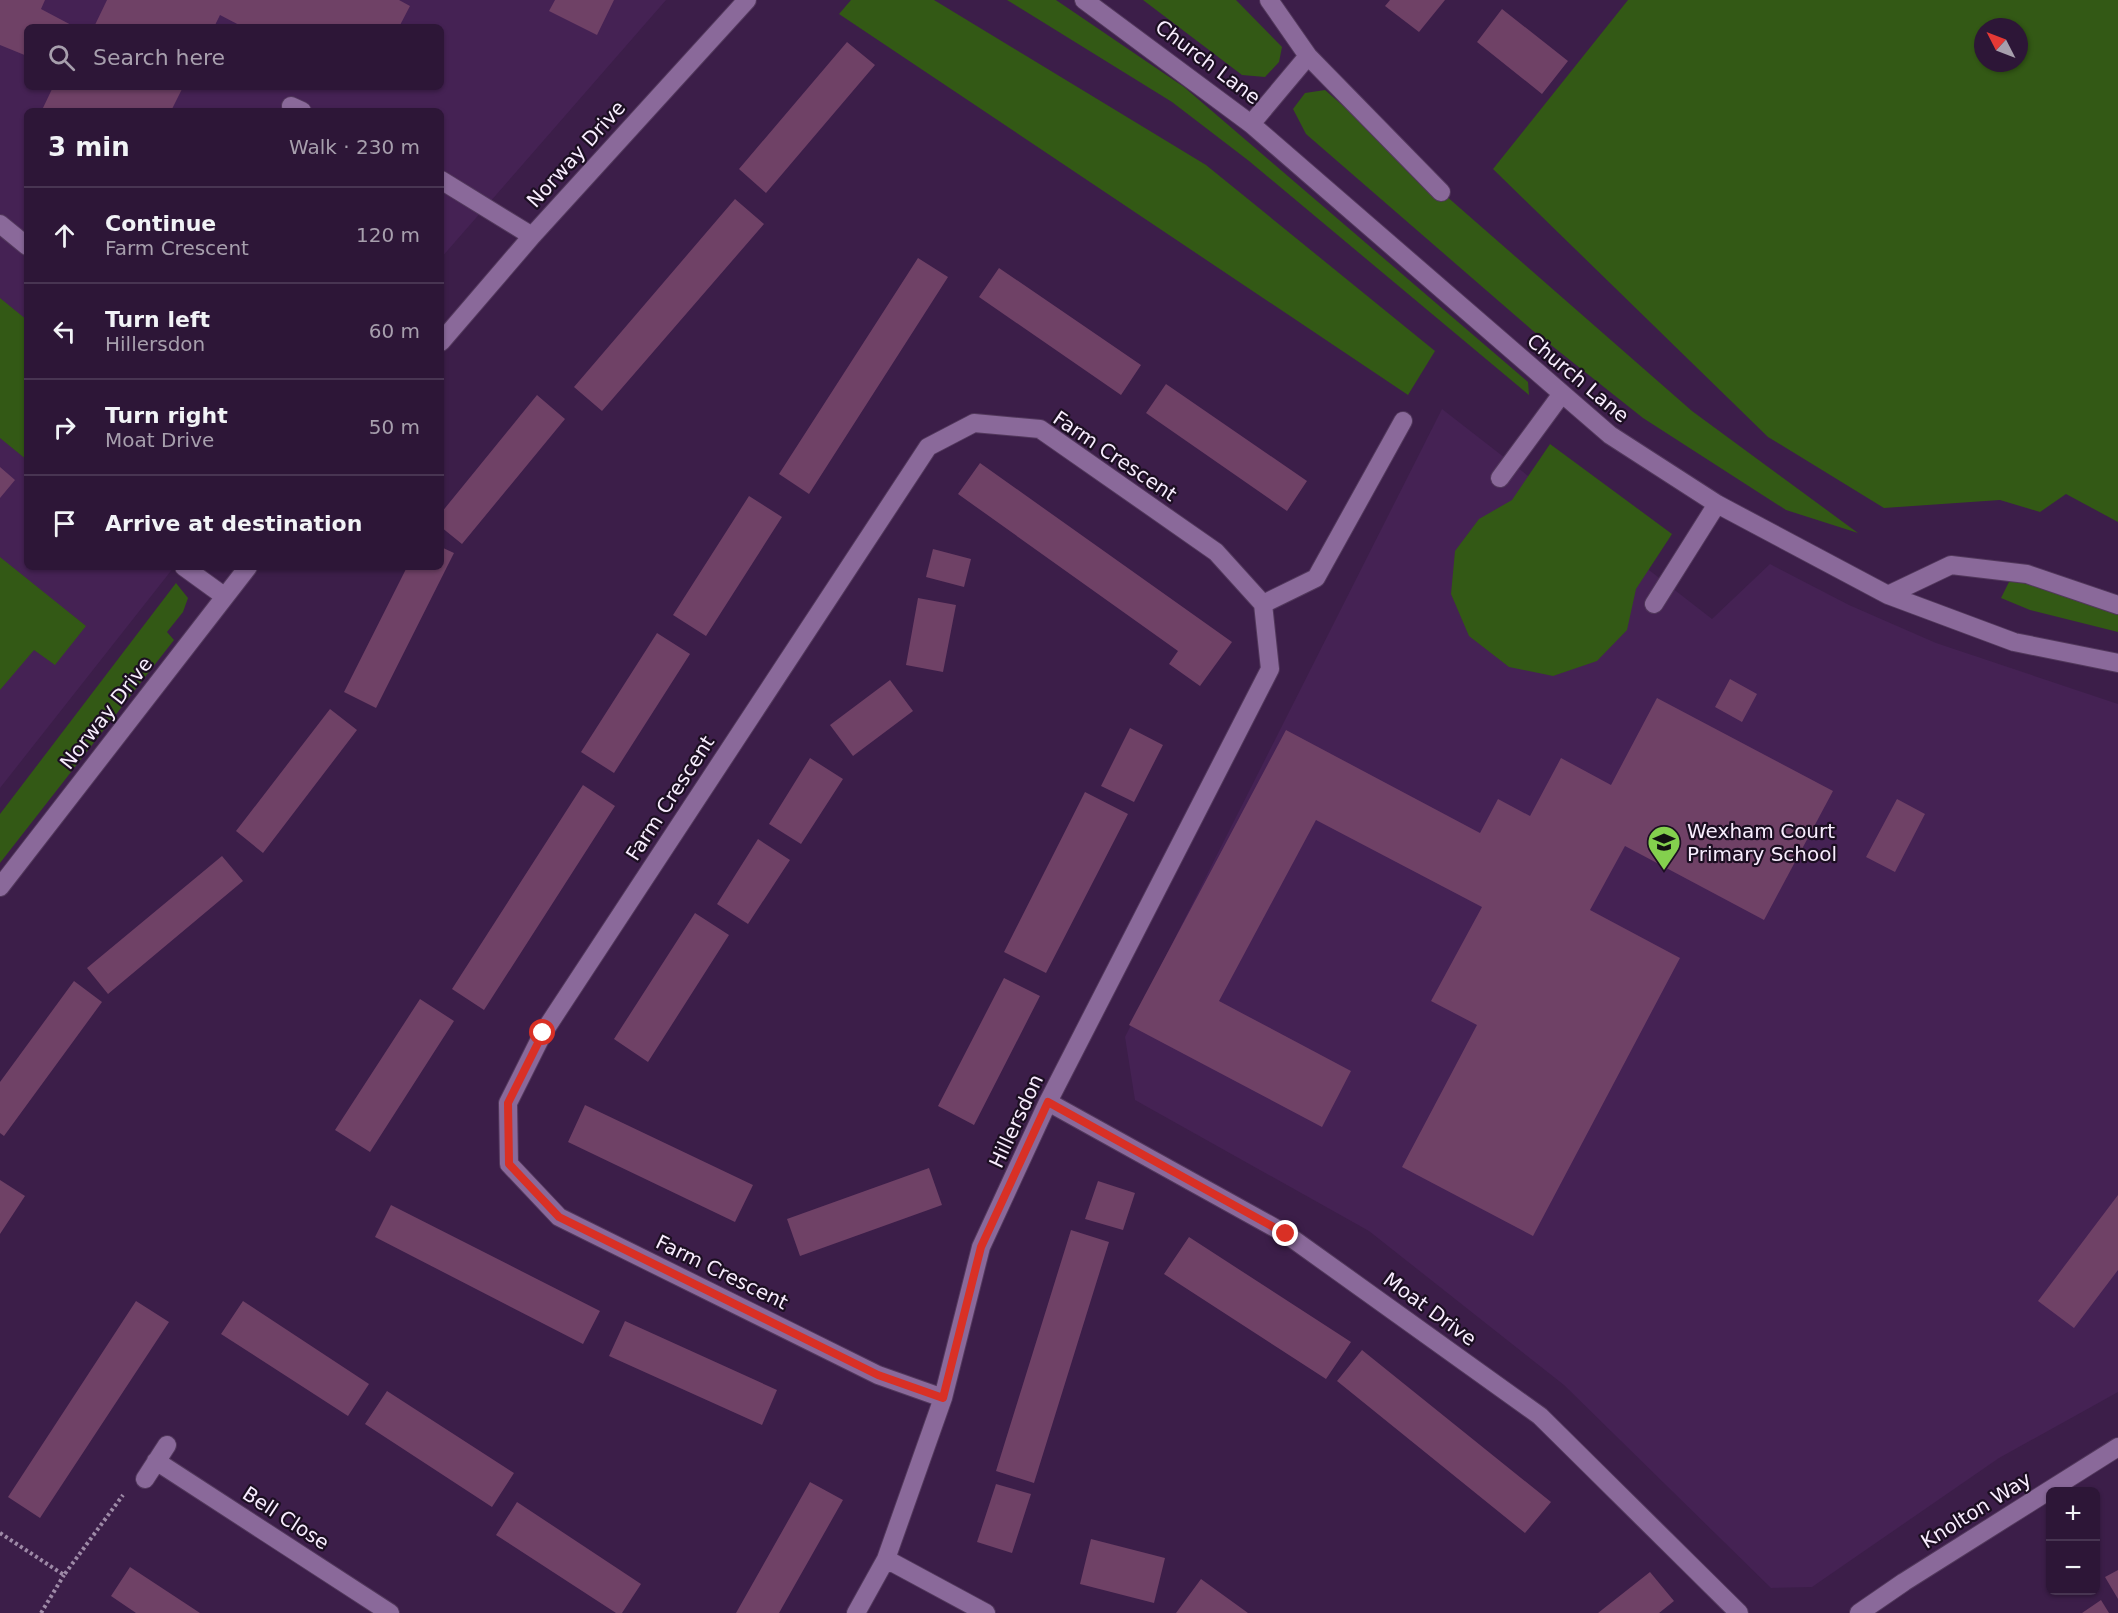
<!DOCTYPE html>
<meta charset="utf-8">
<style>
:root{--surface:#2d1637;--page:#392342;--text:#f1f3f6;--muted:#a79fad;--line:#483552}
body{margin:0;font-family:"DejaVu Sans",sans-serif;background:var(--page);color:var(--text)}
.controls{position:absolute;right:18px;bottom:18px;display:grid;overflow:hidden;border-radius:9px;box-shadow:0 2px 4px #0004}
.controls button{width:54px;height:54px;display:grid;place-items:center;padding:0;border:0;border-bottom:2px solid var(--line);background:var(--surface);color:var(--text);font:30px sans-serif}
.compass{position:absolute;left:1974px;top:18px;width:54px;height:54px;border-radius:50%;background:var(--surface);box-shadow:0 2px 4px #0004;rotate:312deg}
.stop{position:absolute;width:18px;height:18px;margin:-14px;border:4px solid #d93025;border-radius:50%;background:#fff}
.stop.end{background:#d93025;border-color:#fff;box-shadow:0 2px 6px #0008}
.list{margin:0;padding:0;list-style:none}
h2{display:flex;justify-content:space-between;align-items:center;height:78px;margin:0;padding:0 24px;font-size:26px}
h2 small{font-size:20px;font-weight:400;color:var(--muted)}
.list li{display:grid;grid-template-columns:39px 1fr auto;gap:18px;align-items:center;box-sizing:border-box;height:96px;padding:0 24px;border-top:2px solid var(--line)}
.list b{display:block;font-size:22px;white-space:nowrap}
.list p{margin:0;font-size:20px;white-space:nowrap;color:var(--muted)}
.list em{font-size:20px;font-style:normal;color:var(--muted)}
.icon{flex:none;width:33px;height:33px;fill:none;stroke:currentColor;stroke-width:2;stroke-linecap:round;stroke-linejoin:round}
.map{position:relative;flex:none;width:2118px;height:1613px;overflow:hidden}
.search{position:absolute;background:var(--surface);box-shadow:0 2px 4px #0004;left:24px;top:24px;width:420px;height:66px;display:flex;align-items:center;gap:15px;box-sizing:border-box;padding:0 21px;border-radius:9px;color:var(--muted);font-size:22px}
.panel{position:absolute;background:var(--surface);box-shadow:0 2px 4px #0004;left:24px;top:108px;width:420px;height:462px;border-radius:9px}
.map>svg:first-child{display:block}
</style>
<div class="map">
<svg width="2118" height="1613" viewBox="0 0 2118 1613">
<rect width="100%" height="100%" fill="#3c1e49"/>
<!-- built -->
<path fill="#452254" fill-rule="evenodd" d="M0,0H666L441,258V111H27V567H174L0,788ZM27,27H441V87H27Z
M1442,409L1712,619L1770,564L1849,605L1936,643L2118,704V1392L1999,1458L1812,1587L1771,1588L1564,1385L1369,1231L1135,1100L1125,1037Z"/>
<!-- green -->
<path fill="#335915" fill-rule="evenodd" d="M851,0H934L1206,165L1435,351L1408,395L839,14Z
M1007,0H1056L1184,87L1528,382L1529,395L1249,161L1172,102Z
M1143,0H1236L1282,47L1279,62L1265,77L1242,75Z
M1628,0H2118V522L2066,494L2040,512L2000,500L1884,508L1768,437L1493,169ZM1983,27H2019V63H1983Z
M1325,90L1692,411L1858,533L1786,510L1643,418L1532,330L1306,134L1293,109L1305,93Z
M0,298L27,320V460L0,438Z
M1550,444L1672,534L1636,589L1627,630L1597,661L1553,676L1509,667L1469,636L1451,594L1455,551L1479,519L1512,500Z
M0,557L86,626L55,665L34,650L0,690Z
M2011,578L2061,590L2118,612V632L2030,610L2001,598Z
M176,583L188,598L183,612L167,632L174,640L0,863V814Z"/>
<!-- building -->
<path fill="#6f4166" d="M0,0H45L41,9L75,27H27V56L0,45Z
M107,0H399L410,6L399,27H243L220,15L214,27H94Z
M555,0H614L597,35L549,11Z
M1390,0H1445L1419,32L1385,6Z
M1502,9L1568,61L1542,94L1477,42Z
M847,42L875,65L766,193L739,169Z
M53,87H183L171,111H44L42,110Z
M735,199L764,224L602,411L574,387Z
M918,258L948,277L809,494L779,474Z
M999,268L1141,365L1121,395L979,297Z
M1166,384L1307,481L1287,511L1146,413Z
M537,395L565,419L462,544L441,527V513Z
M980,463L1232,642L1200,686L1169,664L1178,651L958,494Z
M0,467L15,480L0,498Z
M749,496L782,517L706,636L673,615Z
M441,547L454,553L376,708L344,692L407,567H441Z
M933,549L971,559L964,587L926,577Z
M918,598L956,605L943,672L906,665Z
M657,633L690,654L614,773L581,752Z
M1730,679L1757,694L1742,722L1715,707Z
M890,680L913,711L853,756L830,725Z
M1657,698L1833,791L1764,920L1625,846L1590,910L1680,958L1533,1236L1402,1167L1477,1025L1431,1001L1482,907L1316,820L1219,1001L1351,1071L1322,1127L1129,1025L1286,730L1480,833L1498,799L1530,816L1561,758L1611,785Z
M330,709L357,730L263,853L236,831Z
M1130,728L1163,745L1134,802L1101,786Z
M810,758L843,779L801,844L769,824Z
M583,785L615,806L484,1010L452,989Z
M1085,792L1128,814L1046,973L1004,952Z
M1897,799L1925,814L1895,872L1866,857Z
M758,839L790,860L748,924L717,904Z
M222,856L243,881L108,994L87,968Z
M695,913L729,935L648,1062L614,1039Z
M1004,978L1040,996L974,1125L938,1106Z
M74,981L102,1002L4,1136L0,1133V1082Z
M420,999L454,1021L370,1152L335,1130Z
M585,1105L753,1185L735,1222L568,1142Z
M929,1168L942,1205L800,1256L787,1219Z
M0,1180L25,1196L0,1234Z
M1098,1181L1135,1193L1123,1230L1085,1219Z
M2118,1195V1270L2074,1328L2038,1301Z
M391,1205L600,1311L583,1344L375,1237Z
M1071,1230L1109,1242L1034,1483L996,1471Z
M1189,1237L1351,1342L1326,1379L1164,1274Z
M136,1301L169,1322L40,1518L8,1497Z
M243,1301L369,1384L348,1416L221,1334Z
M625,1321L777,1390L762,1425L609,1356Z
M1362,1350L1551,1502L1525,1533L1337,1381Z
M387,1391L514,1473L492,1507L365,1424Z
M810,1482L843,1500L779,1613H736Z
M996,1484L1031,1494L1012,1553L977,1542Z
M517,1502L641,1584L622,1613H616L496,1535Z
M1091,1539L1165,1558L1154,1603L1080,1584Z
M130,1567L200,1613H136L111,1596Z
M2118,1570V1599L2105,1577Z
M1650,1572L1674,1601L1659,1613H1598Z
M1201,1579L1248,1613H1176Z
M2101,1600L2109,1613H2082Z"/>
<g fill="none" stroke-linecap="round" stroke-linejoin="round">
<defs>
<path id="minor" d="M1084,0L1251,124L1610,435L1717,504L1888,595L2014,642L2118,663
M1269,0L1308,56L1441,192
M291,106L302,111
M1251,124L1308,56
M441,180L532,236
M0,224L27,246
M441,342L532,236L747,0
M1500,478L1561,395
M184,567L224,596
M1888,595L1951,565L2027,574L2118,605
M1263,604L1316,578L1403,421
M1654,604L1717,504
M0,887L248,567
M1048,1102L1286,1234L1540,1416L1739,1613
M156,1461L390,1613
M145,1479L167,1445
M886,1559L986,1613
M856,1613L886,1559L943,1398L981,1247L1048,1102L1270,669L1263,604L1216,552L1040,429L974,423L928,447L543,1033L508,1103L509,1164L559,1217L878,1375L943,1398
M1859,1613L1904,1582L2118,1447"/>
</defs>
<!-- minor casing -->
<use href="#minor" stroke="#52385c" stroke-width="20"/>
<!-- path -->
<path stroke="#9e8aa7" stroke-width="4" stroke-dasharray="3 3" stroke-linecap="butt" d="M0,1533L64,1575L123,1495
M41,1613L64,1575"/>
<!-- minor -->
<use href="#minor" stroke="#8a699a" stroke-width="18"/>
</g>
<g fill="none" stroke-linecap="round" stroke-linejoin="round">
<!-- route -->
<path stroke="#d93025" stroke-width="8" d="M543,1033L508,1103L509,1164L559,1217L878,1375L943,1398L981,1247L1048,1102L1286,1234"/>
</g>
<!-- icons -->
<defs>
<symbol id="school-pin" viewBox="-11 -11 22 30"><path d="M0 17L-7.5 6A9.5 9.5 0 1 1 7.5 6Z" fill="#84d04e" stroke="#1c0f22"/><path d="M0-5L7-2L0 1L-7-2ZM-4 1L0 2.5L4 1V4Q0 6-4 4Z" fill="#111"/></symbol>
</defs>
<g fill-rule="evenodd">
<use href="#school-pin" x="1645" y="823" width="38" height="52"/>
</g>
<g text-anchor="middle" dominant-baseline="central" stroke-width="4.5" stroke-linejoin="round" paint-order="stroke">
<!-- street labels -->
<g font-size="20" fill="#f8edfe" stroke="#1c0f22">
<text transform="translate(1208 62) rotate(37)">Church Lane</text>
<text transform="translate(576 154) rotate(-48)">Norway Drive</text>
<text transform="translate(1578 378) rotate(40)">Church Lane</text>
<text transform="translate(1115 456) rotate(34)">Farm Crescent</text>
<text transform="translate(106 713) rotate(-52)">Norway Drive</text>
<text transform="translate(670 798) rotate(-57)">Farm Crescent</text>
<text transform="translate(1016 1121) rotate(-65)">Hillersdon</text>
<text transform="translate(722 1272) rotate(26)">Farm Crescent</text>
<text transform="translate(1430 1309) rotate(36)">Moat Drive</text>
<text transform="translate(1976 1510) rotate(-32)">Knolton Way</text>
<text transform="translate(286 1518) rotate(33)">Bell Close</text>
</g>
<!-- poi labels -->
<g font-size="20" fill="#f8edfe" stroke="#1c0f22" text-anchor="start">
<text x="1687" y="831">Wexham Court<tspan x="1687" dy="23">Primary School</tspan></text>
</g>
</g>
</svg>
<div class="controls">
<button>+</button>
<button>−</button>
</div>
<svg class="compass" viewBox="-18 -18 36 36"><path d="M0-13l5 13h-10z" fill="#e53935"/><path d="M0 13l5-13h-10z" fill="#a79fad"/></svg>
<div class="stop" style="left:543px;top:1033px"></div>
<div class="stop end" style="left:1286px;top:1234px"></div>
<div class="search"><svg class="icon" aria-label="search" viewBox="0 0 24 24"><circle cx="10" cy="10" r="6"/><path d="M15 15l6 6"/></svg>Search here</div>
<section class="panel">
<h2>3 min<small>Walk · 230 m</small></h2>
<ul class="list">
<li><svg class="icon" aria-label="ahead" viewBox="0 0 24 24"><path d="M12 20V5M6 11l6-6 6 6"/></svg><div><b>Continue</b><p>Farm Crescent</p></div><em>120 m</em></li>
<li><svg class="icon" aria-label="left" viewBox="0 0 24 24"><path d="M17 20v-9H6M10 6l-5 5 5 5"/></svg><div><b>Turn left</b><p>Hillersdon</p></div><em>60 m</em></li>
<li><svg class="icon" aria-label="right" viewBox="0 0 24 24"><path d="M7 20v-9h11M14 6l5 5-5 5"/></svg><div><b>Turn right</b><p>Moat Drive</p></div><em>50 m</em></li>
<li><svg class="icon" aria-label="arrive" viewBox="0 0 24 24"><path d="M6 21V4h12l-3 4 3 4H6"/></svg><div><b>Arrive at destination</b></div></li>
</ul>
</section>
</div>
